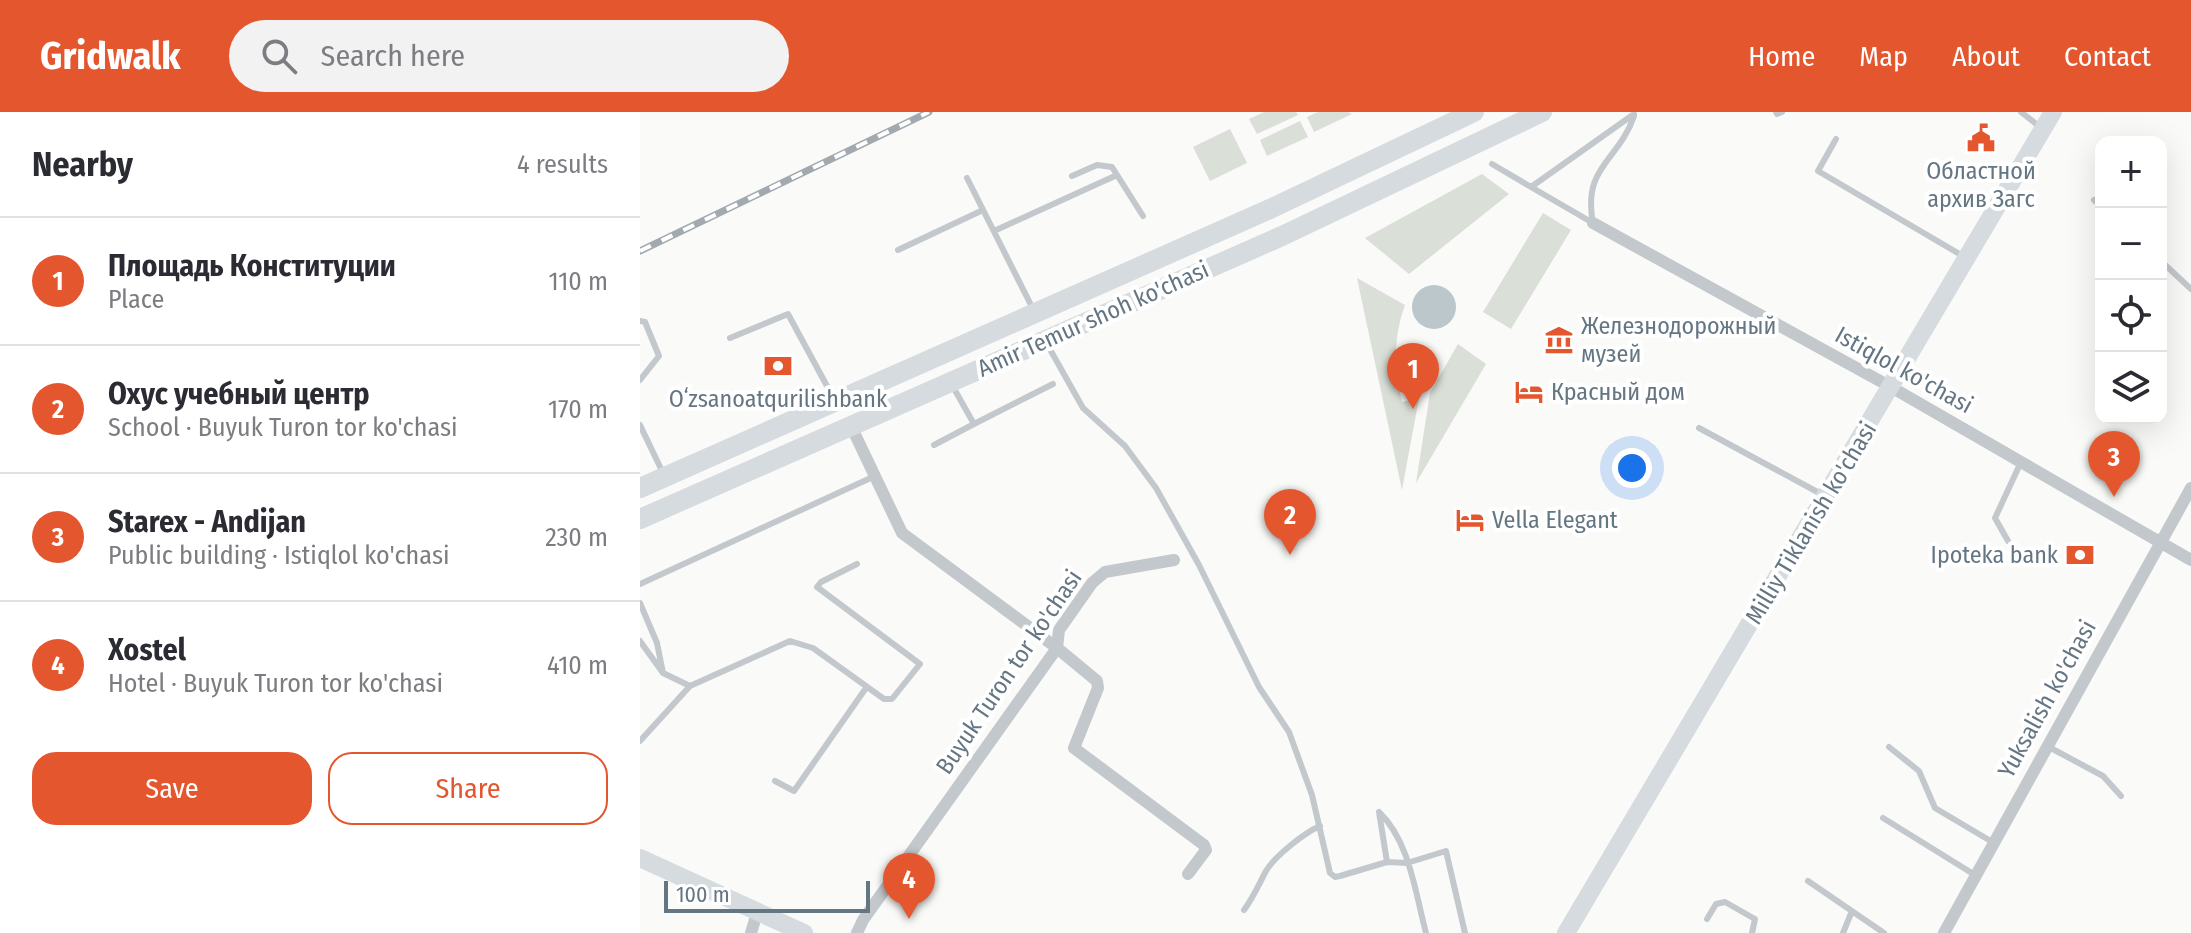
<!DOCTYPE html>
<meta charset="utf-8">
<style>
:root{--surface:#fff;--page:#f2f2f3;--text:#2b2b33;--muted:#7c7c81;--line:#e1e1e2;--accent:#e4572e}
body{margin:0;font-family:"Fira Sans Condensed",sans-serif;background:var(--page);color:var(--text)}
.controls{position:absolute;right:24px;top:24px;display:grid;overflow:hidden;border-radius:16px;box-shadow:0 8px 32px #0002}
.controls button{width:72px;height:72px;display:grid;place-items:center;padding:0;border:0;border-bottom:2px solid var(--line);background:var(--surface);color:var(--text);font:40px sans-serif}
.scale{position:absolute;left:24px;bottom:20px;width:206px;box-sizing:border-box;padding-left:8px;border:4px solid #657683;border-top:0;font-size:22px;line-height:28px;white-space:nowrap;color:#657683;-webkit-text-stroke:6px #fff;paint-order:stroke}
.you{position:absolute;left:992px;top:356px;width:28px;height:28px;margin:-20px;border:6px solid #fff;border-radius:50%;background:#1a73e8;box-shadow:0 0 0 12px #1a73e833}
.badge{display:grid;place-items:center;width:52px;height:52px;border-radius:50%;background:var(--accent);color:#fff;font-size:26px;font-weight:700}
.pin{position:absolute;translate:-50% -66px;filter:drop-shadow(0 2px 4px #0008)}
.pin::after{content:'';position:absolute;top:42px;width:28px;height:24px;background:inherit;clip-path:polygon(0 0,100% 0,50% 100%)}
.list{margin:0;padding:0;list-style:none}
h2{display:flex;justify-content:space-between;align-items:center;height:104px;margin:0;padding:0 32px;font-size:34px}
h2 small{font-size:26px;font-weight:400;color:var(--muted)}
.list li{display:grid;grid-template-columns:52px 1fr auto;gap:24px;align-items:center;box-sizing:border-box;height:128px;padding:0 32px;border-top:2px solid var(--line)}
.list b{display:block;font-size:30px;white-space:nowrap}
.list p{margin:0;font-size:26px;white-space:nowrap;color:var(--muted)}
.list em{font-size:26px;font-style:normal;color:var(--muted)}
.actions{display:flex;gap:16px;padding:24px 32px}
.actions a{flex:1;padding:18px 0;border:2px solid var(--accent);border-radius:24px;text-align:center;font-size:28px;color:var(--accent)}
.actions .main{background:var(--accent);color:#fff}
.icon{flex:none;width:44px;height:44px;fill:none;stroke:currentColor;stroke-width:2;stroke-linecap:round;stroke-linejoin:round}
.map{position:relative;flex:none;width:1551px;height:821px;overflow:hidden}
header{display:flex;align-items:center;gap:48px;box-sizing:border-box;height:112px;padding:0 40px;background:var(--accent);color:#fff}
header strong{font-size:38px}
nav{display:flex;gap:44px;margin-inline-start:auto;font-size:28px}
.search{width:560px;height:72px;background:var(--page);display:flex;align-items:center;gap:20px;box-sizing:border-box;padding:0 28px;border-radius:44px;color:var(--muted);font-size:30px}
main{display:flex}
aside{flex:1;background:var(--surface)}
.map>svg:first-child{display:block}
</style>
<header>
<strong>Gridwalk</strong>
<div class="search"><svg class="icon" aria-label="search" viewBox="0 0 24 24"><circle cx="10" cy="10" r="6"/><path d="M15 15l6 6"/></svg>Search here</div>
<nav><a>Home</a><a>Map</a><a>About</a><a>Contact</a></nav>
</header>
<main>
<aside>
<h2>Nearby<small>4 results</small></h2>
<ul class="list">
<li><span class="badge">1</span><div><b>Площадь Конституции</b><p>Place</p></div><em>110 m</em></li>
<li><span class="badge">2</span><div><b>Охус учебный центр</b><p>School · Buyuk Turon tor ko'chasi</p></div><em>170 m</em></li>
<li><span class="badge">3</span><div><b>Starex - Andijan</b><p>Public building · Istiqlol ko'chasi</p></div><em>230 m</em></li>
<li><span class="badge">4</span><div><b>Xostel</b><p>Hotel · Buyuk Turon tor ko'chasi</p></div><em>410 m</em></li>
</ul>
<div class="actions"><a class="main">Save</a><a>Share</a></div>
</aside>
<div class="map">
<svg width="1551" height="821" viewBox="0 0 1551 821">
<rect width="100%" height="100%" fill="#fafaf8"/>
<!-- green -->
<path fill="#dadfd7" d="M624,0H656L658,3L617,22L609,7Z
M678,0H708L712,2L674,20L667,5Z
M660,9L668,25L627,44L620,28Z
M590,17L607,51L570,69L553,35Z
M842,62L869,82L769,162L725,126Z
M903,101L931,118L871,217L843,200Z
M717,166L765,193C753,226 754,256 762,290L779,286L762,378Z
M818,232L846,252L776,371L790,281Z"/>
<!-- water -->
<path fill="#bbc7cb" d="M772 195a22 22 0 1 1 44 0a22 22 0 1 1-44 0Z"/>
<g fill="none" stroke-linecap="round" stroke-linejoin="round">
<!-- lane -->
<path stroke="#c3c8cc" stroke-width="6" d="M1136,0L1137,2L1142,0
M1381,0L1400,15
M1196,27L1178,59L1323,144
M852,52L891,75
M432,64L457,53L472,55L503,104
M327,66L393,197
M1454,88L1461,95
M953,111L891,75L994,2
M953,111C942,54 979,49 994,4
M354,119L477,63
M258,138L343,98
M1521,149L1551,177
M0,209L5,210L19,244L0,268
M90,226L148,202L194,287
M407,232L443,296L485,334L516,376L559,453L619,575L649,620L672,683L690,761L695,765L700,764L747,750
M334,312L413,272
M0,313L23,361
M1059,316L1183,383
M294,333L334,312L312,273
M1368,429L1355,406L1381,350
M0,472L235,364
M0,491L17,531L23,561L0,529
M50,574L150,529L173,536L244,587H252L280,552L177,475L181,470L217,452
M0,629L50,574L23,561
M1407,634L1463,664L1481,684
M1249,635L1279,659L1295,696L1354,731
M135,669L154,679L226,576
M739,700L747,750L767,751L806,739L825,821
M739,700C770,730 775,780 786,821
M1243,706L1335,763
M1168,769L1244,821
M604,798C613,786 619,772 626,759C635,744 664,721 680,714
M1067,807L1076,792L1085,790L1115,807L1112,821
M1203,821L1212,799"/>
<!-- street -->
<path stroke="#c3c8cc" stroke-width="12" d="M953,111L1251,275L1551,448
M211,314L262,421L417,536L457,569L458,576L434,636L564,733L566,738L548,762
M111,821L117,801
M217,821L223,808L417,536L419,518L452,471L465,460L534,448
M1304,821L1551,376"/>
<!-- secondary -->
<path stroke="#d6dbdf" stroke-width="18" d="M0,746L164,821
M926,821L1413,0"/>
<!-- primary -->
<path stroke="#d6dbdf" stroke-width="20" d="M0,376L630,97L834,0
M0,407L642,124L902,0"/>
<defs>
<path id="rail" d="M0,139L289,0"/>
</defs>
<!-- rail casing -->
<use href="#rail" stroke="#a2aab0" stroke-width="7"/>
<!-- rail -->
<use href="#rail" stroke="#fff" stroke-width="4" stroke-dasharray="12" stroke-linecap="butt"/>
</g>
<!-- icons -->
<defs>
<symbol id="civic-bare" viewBox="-9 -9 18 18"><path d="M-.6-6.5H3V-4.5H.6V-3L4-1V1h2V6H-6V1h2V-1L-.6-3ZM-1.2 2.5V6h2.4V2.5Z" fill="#e4572e" stroke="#fff" stroke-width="2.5" paint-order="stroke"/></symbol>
<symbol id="museum-bare" viewBox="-9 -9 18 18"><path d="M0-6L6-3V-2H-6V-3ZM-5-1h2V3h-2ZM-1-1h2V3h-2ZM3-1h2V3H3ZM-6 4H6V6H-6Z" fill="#e4572e" stroke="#fff" stroke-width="2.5" paint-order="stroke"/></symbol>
<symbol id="bank-bare" viewBox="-9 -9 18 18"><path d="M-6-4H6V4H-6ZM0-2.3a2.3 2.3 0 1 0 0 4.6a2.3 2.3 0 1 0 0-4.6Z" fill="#e4572e" stroke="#fff" stroke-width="2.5" paint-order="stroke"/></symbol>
<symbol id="hotel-bare" viewBox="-9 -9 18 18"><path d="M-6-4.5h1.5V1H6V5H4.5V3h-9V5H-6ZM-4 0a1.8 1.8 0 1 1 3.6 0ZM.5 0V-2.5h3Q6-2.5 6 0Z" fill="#e4572e" stroke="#fff" stroke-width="2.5" paint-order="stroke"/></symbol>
</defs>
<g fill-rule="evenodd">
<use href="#civic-bare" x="1321" y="6" width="40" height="40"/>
<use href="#museum-bare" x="899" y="208" width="40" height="40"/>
<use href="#bank-bare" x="118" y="234" width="40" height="40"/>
<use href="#hotel-bare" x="869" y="260" width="40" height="40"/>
<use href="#hotel-bare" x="810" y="388" width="40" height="40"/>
<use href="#bank-bare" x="1420" y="423" width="40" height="40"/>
</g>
<g text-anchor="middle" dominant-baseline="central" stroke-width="8" stroke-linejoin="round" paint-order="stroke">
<!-- poi labels -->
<g font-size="24" fill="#657683" stroke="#fff" text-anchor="start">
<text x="1341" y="59" text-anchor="middle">Областной<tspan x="1341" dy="28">архив Загс</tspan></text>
<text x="941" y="214">Железнодорожный<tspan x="941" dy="28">музей</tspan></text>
<text x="911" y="280">Красный дом</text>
<text x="138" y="287" text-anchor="middle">Oʻzsanoatqurilishbank</text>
<text x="852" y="408">Vella Elegant</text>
<text x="1418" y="443" text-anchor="end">Ipoteka bank</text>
</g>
<!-- street labels -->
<g font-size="24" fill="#657683" stroke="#fff">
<text transform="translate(453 207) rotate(-24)">Amir Temur shoh ko'chasi</text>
<text transform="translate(1264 258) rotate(29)">Istiqlol ko'chasi</text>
<text transform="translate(1171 411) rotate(-59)">Milliy Tiklanish ko'chasi</text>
<text transform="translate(369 560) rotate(-56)">Buyuk Turon tor ko'chasi</text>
<text transform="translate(1407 587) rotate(-61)">Yuksalish ko'chasi</text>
</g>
</g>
</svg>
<div class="controls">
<button>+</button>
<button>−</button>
<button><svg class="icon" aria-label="locate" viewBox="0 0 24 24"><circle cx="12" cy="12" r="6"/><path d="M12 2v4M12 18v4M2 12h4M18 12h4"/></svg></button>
<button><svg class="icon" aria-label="layers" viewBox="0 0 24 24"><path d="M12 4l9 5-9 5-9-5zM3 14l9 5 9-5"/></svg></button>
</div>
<div class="scale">100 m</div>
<div class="you"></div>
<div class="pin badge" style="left:773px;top:297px">1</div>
<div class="pin badge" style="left:650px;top:443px">2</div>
<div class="pin badge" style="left:1474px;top:385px">3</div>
<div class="pin badge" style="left:269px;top:807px">4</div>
</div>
</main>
